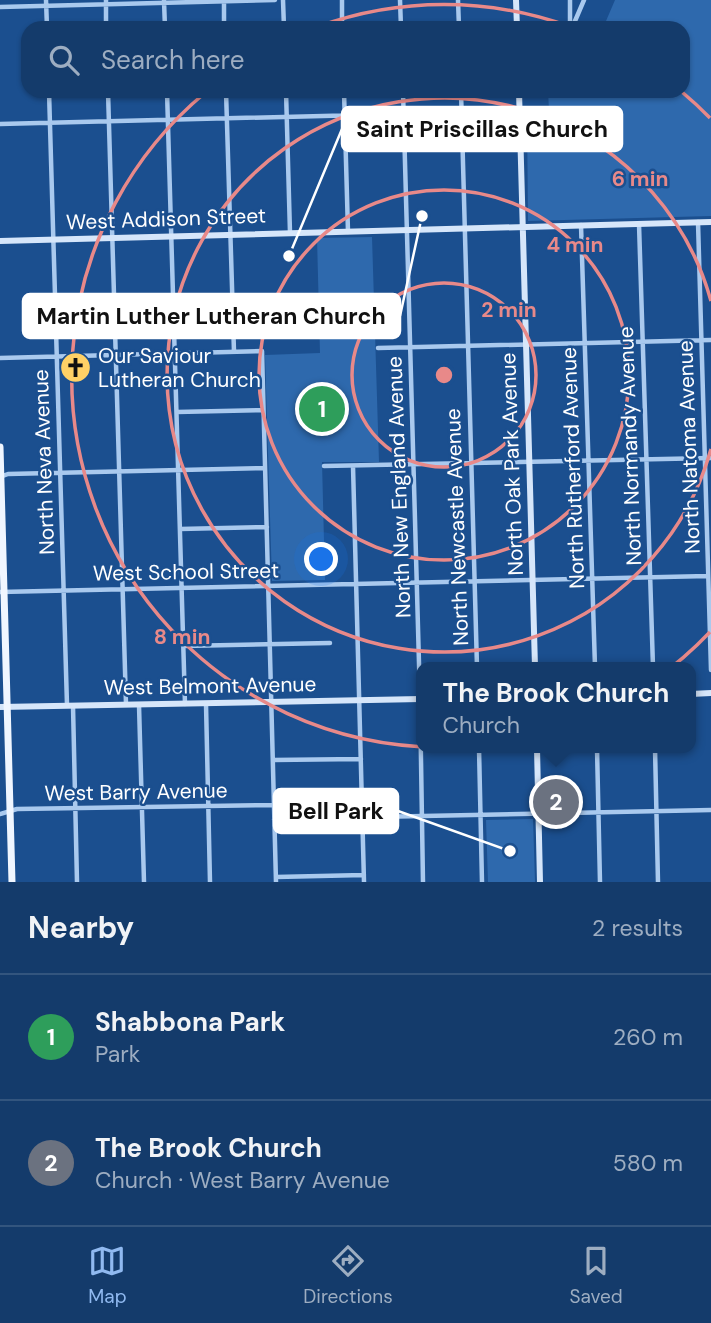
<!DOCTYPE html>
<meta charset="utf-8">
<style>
:root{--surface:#143b6b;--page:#214673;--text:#f1f3f6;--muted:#9dadc1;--line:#33557e;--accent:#90b9f0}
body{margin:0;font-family:"DM Sans",sans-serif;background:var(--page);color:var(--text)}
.you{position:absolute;left:322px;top:560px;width:24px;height:24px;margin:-18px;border:5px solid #fff;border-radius:50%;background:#1a73e8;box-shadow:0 0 0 10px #1a73e833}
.badge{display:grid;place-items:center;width:46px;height:46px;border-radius:50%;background:var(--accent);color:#fff;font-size:23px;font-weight:700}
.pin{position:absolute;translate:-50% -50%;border:4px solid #fff;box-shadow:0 2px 7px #0006}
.popup{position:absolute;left:416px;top:662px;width:280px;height:91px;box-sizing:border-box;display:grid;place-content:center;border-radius:14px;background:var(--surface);filter:drop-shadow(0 2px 5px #0005);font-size:23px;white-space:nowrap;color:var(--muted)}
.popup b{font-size:26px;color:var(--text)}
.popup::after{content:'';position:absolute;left:50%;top:100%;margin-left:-14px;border:14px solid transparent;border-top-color:var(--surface)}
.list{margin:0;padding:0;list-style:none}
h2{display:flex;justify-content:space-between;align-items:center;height:91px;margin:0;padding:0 28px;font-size:30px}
h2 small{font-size:23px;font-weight:400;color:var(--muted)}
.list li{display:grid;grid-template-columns:46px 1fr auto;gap:21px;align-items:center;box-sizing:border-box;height:126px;padding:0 28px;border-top:2px solid var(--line)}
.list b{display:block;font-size:26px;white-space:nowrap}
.list p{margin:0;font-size:23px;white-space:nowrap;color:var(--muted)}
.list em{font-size:23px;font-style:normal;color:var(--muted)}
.icon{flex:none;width:38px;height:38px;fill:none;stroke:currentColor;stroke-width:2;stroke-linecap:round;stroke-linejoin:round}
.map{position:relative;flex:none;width:711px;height:882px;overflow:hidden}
.search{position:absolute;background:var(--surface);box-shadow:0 2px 5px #0004;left:21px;right:21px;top:21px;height:77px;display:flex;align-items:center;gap:18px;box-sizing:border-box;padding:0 24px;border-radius:21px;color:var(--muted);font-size:26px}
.sheet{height:343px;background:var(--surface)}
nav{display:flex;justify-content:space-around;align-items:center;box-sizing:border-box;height:98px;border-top:2px solid var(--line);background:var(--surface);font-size:19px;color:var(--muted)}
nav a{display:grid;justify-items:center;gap:4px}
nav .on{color:var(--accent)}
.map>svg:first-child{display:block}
</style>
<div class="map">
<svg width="711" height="882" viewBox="0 0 711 882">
<rect width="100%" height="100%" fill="#1b4f8f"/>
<!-- green -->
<path fill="#2e69ad" d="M615,0H711V216L528,221L527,111L549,110L548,91H683V28H603Z
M372,237L379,462H322L325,580L272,581L265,355L320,353L317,238Z
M533,819L535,882H488L486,820Z"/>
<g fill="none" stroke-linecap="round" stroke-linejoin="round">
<!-- street -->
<path stroke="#a9c9ee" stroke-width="4.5" d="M46,0L47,28
M106,0V28
M283,0L284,28
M342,0V28
M400,0L401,28
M458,0L459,28
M570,0V27
M164,1L165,28
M224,1V28
M0,7L275,0
M572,28L584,0
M49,91L67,705
M108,91L126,704
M167,91L185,704
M226,91L234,352
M286,91L290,233
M344,91L348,232
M403,91L420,699L423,882
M461,91L477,667
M0,124L519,111
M698,222L711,670
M639,224L653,667
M581,225L595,667
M378,348L711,340
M0,358L262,351L276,882
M177,412L263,410
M324,466L711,458
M353,466L364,882
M0,477L8,474L265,468
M180,529L267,527
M0,592L708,576
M183,646L330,643
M206,704L210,882
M139,705L144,882
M73,706L77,882
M479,748L482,882
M597,748L600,882
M655,748L658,882
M273,760L361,759
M0,814L17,809L274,805
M274,819L711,810
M276,877L364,875"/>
<!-- secondary -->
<path stroke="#d6e6fa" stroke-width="6" d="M516,0L517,28
M519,91L535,667
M0,241L711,222
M691,694L711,693
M0,707L421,699
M537,748L540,882"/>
<!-- primary -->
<path stroke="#f0f6ff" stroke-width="7" d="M0,447L12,882"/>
</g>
<!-- distance rings -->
<g fill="none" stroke="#e88989" stroke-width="3.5">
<circle cx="444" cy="375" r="92"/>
<circle cx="444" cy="375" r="185"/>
<path d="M711 449A277 277 0 1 1 711 301"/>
<path d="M710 632A370 370 0 1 1 206 92M317 27A370 370 0 0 1 571 27M682 92A370 370 0 0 1 710 118"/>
</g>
<!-- icons -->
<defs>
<symbol id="church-disc" viewBox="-11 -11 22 22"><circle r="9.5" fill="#ffd166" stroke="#1b4f8f"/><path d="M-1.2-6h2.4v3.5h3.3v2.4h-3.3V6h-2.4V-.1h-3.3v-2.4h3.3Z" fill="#111"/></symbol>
</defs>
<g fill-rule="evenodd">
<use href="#church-disc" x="58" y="350" width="35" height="35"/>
</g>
<g text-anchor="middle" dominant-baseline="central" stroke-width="5" stroke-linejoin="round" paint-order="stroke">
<!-- street labels -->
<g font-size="21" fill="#fff" stroke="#1b4f8f">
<text transform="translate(166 219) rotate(-2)">West Addison Street</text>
<text transform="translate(630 446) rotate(-92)">North Normandy Avenue</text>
<text transform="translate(689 447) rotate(-92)">North Natoma Avenue</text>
<text transform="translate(44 462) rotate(-92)">North Neva Avenue</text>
<text transform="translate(512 464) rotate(-92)">North Oak Park Avenue</text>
<text transform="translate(573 468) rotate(-92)">North Rutherford Avenue</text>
<text transform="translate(399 487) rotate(-92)">North New England Avenue</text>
<text transform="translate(457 527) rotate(-92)">North Newcastle Avenue</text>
<text transform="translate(186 572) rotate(-1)">West School Street</text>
<text transform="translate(210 686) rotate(-1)">West Belmont Avenue</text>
<text transform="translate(136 792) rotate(-1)">West Barry Avenue</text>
</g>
<!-- poi labels -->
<g font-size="21" fill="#fff" stroke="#1b4f8f" text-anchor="start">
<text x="98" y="356">Our Saviour<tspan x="98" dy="24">Lutheran Church</tspan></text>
</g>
</g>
<circle cx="444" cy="375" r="10" fill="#e88989" stroke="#1b4f8f" stroke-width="3.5"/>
<g font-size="21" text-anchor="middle" font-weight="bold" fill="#e88989" stroke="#1b4f8f" stroke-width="5" stroke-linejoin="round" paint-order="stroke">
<text x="640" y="186">6 min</text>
<text x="575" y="252">4 min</text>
<text x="509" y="317">2 min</text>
<text x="182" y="644">8 min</text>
</g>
<!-- callouts -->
<path fill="none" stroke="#fff" stroke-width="2.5" d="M289 256L342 129M422 216L400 316M510 851L398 811"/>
<g fill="#fff" stroke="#1b4f8f" stroke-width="2.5">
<circle cx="289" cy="256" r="7"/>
<circle cx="422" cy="216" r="7"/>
<circle cx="510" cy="851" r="7"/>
</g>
<g fill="#fff" stroke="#fff" stroke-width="2.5">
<rect x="342" y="107" width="280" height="44" rx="7"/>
<rect x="23" y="294" width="377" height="44" rx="7"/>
<rect x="274" y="789" width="124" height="44" rx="7"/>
</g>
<g font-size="23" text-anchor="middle" font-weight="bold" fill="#111">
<text x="482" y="137">Saint Priscillas Church</text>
<text x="211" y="324">Martin Luther Lutheran Church</text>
<text x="336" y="819">Bell Park</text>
</g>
</svg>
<div class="you"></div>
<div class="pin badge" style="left:322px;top:409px;background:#2e9e5b">1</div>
<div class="pin badge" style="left:556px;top:802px;background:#6b7280">2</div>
<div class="popup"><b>The Brook Church</b>Church</div>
<div class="search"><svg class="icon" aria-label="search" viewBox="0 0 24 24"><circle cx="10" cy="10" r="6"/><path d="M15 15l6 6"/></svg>Search here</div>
</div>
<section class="sheet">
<h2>Nearby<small>2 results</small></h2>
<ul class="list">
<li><span class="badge" style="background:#2e9e5b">1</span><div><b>Shabbona Park</b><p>Park</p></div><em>260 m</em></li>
<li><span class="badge" style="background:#6b7280">2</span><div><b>The Brook Church</b><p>Church · West Barry Avenue</p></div><em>580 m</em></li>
</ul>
</section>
<nav>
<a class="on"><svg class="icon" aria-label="map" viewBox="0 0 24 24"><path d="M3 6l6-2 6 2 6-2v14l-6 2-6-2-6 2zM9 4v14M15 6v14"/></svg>Map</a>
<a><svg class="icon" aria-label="directions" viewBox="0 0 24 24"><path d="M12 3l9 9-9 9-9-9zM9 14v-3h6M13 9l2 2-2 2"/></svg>Directions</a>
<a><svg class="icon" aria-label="saved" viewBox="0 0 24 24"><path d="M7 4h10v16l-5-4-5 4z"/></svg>Saved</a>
</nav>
